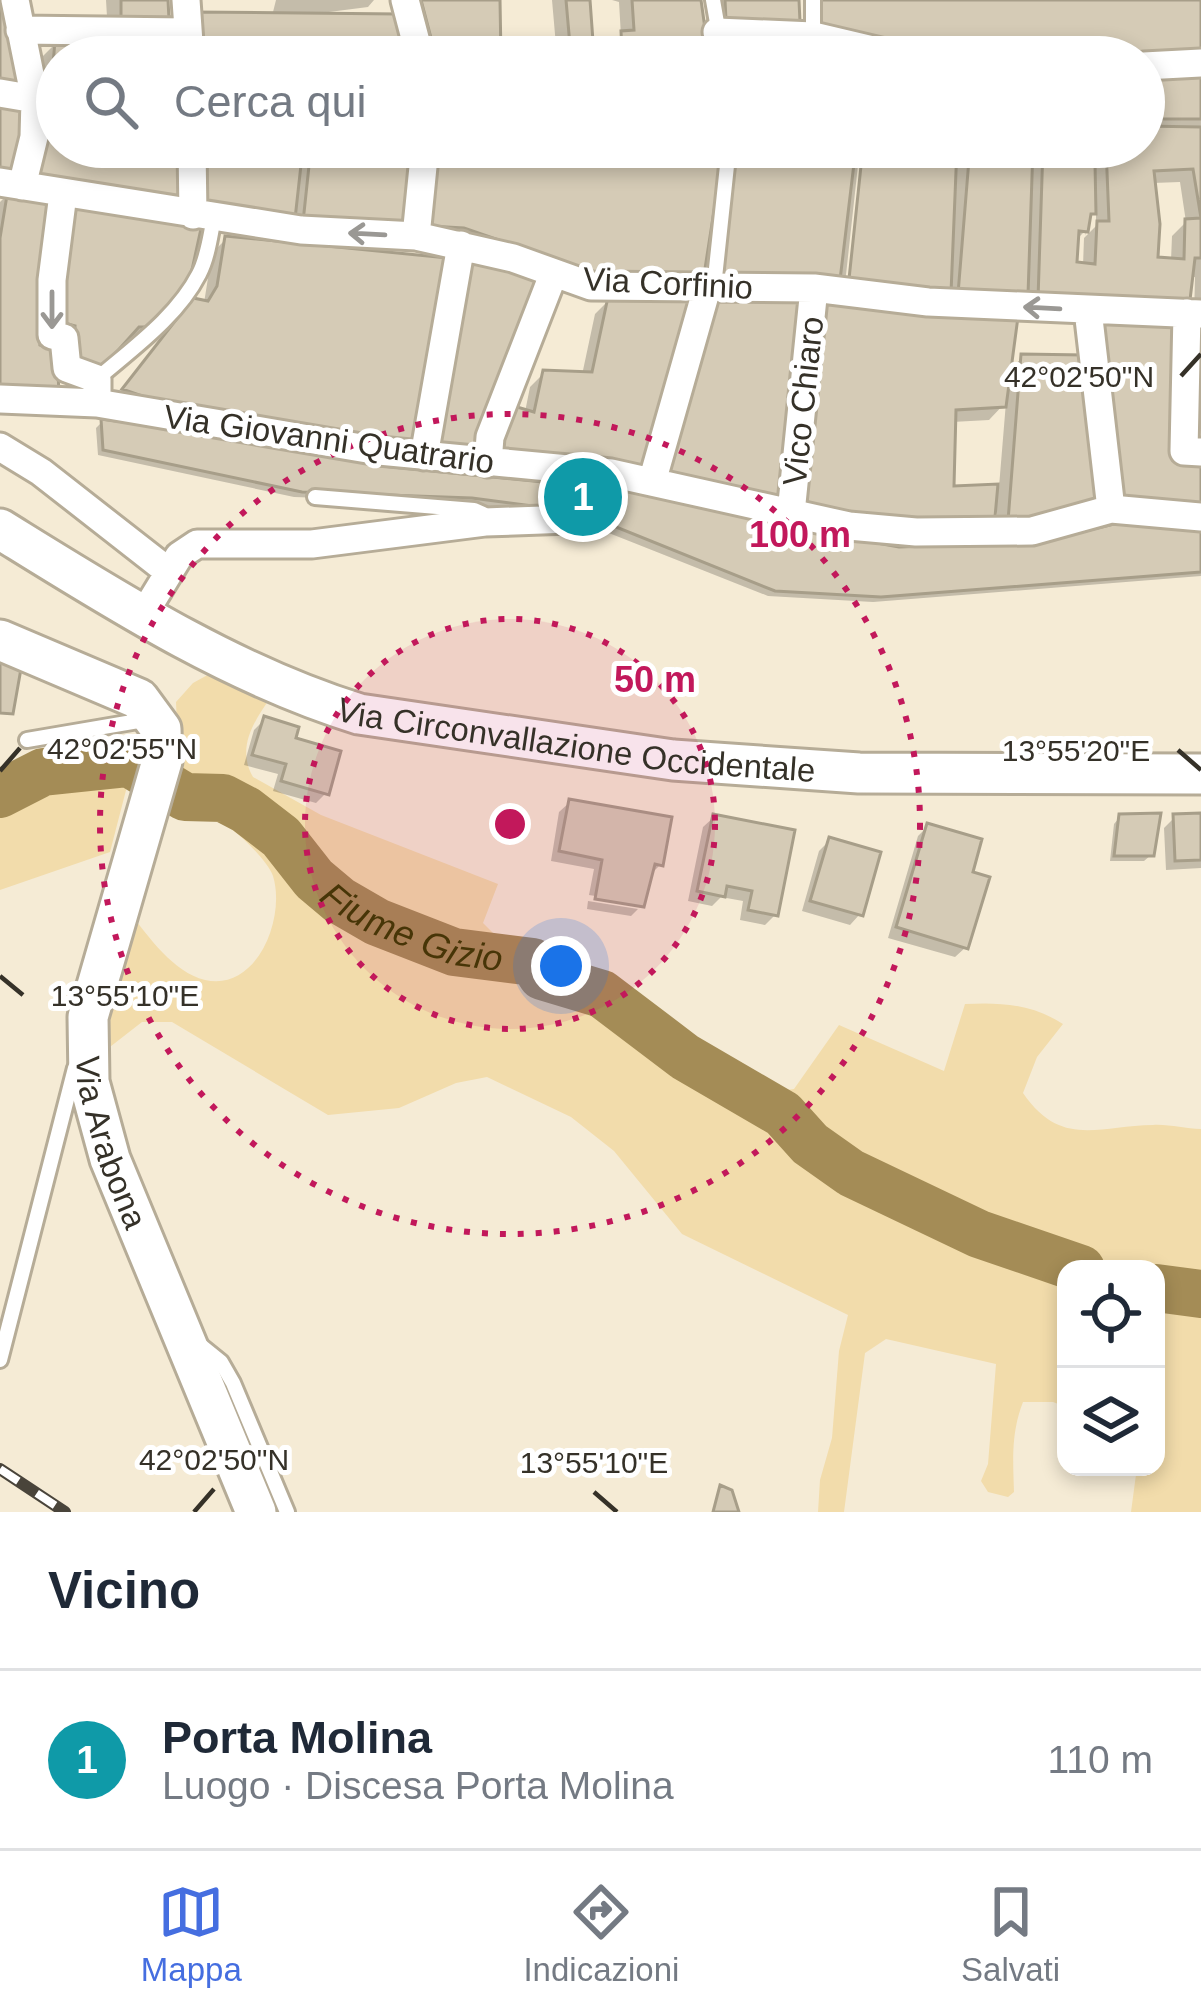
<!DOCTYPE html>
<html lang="it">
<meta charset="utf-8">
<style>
:root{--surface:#fff;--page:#f2f2f3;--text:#1f2937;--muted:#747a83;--line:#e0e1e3;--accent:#456ee0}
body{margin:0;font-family:Helvetica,sans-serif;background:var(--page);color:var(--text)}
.controls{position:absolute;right:36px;bottom:36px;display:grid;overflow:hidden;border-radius:24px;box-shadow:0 6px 18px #0003}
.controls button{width:108px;height:108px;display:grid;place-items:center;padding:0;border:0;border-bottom:3px solid var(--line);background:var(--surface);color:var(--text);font:60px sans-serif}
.you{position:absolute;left:561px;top:966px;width:42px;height:42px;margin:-30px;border:9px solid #fff;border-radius:50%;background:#1a73e8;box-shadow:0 0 0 18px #1a73e833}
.badge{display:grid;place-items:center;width:78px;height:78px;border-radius:50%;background:var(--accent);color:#fff;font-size:39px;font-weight:700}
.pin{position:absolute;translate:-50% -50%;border:6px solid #fff;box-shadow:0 3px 12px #0006}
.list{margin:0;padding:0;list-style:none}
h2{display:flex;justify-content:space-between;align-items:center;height:156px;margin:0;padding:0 48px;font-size:51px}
h2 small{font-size:39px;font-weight:400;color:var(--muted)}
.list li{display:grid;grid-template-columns:78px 1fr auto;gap:36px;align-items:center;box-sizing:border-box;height:180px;padding:0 48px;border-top:3px solid var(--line)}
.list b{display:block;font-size:45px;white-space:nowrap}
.list p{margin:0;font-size:39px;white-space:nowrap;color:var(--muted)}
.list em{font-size:39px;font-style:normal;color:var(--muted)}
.icon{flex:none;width:66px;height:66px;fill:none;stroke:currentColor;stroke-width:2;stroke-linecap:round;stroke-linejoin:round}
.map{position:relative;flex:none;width:1201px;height:1512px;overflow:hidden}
.search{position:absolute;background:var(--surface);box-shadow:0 6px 18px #0003;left:36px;right:36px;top:36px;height:132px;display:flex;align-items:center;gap:30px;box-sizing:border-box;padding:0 42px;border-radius:66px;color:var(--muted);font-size:45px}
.sheet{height:336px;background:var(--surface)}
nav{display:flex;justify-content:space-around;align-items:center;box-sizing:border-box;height:168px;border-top:3px solid var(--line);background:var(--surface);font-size:33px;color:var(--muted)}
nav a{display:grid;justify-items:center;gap:6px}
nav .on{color:var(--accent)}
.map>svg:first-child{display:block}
</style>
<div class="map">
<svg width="1201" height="1512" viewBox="0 0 1201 1512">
<rect width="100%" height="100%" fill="#f5ebd5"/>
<!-- green -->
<path fill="#f2dcab" d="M213,672L271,697C254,721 236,748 253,777L321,815L498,884L483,923L504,944L579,968L605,983L634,1010L719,1068C756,1071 752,1095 794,1089L839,1025L944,1071L965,1004C1000,1002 1032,1004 1063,1024L1037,1057L1023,1093C1061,1148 1097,1126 1153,1125C1169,1124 1185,1129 1201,1129V1512H1131L1137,1467H1156V1269H1066V1407L1053,1402H1023C1011,1433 1013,1459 1014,1492L1008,1497L988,1492L981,1481L988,1464L996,1364L886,1339L865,1353L844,1512H818L820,1480L832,1438L839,1351L848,1315L682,1234L614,1151L571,1117L487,1077L456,1083L399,1108L328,1115L172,1022H142L106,1050L100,1017L130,913C149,937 173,972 205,980C257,992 286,918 273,876C268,862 243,837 231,829C212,816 182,811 161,803L177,726L176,702L193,683Z
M138,744L110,852L0,890V777L46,762Z"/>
<!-- shadow -->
<path fill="#0003" fill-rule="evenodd" d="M106,0H165L108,34Z
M276,0H374L368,7L329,12V16L403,57L272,16Z
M404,0H497L498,57H420Z
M552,0H587L591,57H557Z
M612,0H698L705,57H609L608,48L621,36L619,2Z
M715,0H796L717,29Z
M809,0H1201V318H1194L1195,277H1190L1188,299L943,291L866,147H954L953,164L970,147H1144V57H726L738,45L819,49ZM1180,182L1186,222L1172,236L1171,261L1155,259L1153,183ZM1096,210V226L1084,238L1083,266L1074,265L1075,241L1085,231V236L1088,219Z
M56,43L176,57H57V147H413L407,226L200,221L148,325L134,339L123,340L86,379L45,303L0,407V202L9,193L39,94L42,57Z
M428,147H518L517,161H556V147H860L844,293L709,292L720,185H715L701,273L576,285L416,239Z
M226,239L413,442L111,403L179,315L194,301L204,303L212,253Z
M609,300L630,485L525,412L530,387L544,373L582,375L595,314Z
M1023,357L1170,462L1104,515L996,534L997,511L978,530L789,518L1007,372ZM1006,402L999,487L951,489L952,422L989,420Z
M102,422L898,550L1201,529V576L873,602L768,596L571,518L464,503L294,497L98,455L96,428Z
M264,720L292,740L326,793L316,803L273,791L278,774L244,765L254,730Z
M570,802L660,865L649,876L639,908V903L589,895L594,869L551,861L559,812Z
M1201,816V868L1166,870L1164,828L1175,817Z
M714,817L775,915L765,925L740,920L743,901L721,897L712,906L688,901L703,827Z
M1120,817L1151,855L1144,861H1110L1114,824Z
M928,826L969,874L966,947L955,957L888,938L918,836Z
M829,841L860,914L850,925L802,911L819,851Z
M588,901L638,909L631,916L587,909Z"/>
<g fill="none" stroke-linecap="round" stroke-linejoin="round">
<!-- river -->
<g stroke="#a48c56" stroke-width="48">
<path id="s1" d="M0,794L43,772L129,763L185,797L223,798L246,810L281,837L314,879L339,900L377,922L454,952L533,962L542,976L602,994L685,1057L783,1114L810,1144L851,1173L979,1234L1081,1269"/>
<path d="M1156,1288L1201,1294"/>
</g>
</g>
<!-- building -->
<path fill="#d5cbb6" stroke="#a79e89" stroke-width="3" fill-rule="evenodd" d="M0,0H5L24,92L0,89Z
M121,0H168L169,19L121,22Z
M421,0H500L501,57H436Z
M566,0H590L594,55L622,53L621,31L634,30L632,0H701L709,57H571Z
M725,0H799L800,22L726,20Z
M821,0H1201V57H983L924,50L820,30Z
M193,12L398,14L407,57H196Z
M55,40L178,42L179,57H57V147H181L182,205L31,178L52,78Z
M737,42L814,46L861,57H737Z
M1201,71V119H1144V73Z
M0,99L25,102V131L14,174L0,171Z
M1144,126L1201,127V258H1195L1190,300L1038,299L1043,147H1100L1099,162L1095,163L1096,214H1091L1088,232L1079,231L1077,262L1095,264L1097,221H1109L1106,147H1144ZM1193,169L1201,218L1185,219L1184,259L1158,257L1160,224L1154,171Z
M201,147H303L295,219L205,207Z
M311,147H416L410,227L303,222Z
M440,147H521V158L568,157L569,147H724L704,275L591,272L464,228L429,226Z
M735,147H856L840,280H722Z
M863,147H957L951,293L849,279Z
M970,147H1033L1028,295L958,294Z
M8,189L54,199L40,345L57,352L59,394L0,393V238Z
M71,203L202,224L190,279L151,327H139L103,367L72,362L75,326L60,322Z
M225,236L448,258L415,444L165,404L122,389L193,298L208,301L217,286Z
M466,257L542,280L481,453L433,447Z
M801,296L783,503L662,475L714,297Z
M608,297L694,298L646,473L613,459L497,455L514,406L534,412L543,370L592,372Z
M821,303L1018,317L1006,407L956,410L954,486L998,484L995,517L914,524L801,505Z
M1097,321L1177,324L1173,460L1201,462V509L1117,502Z
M1021,354L1084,355L1101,500L1034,522L1008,521Z
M101,419L289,444L372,465L644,492L788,527L899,547L1040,542L1114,524L1201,526V572L881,597L775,591L579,512L472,498L302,492L103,450Z
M0,660L22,663L13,714L0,713Z
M264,716L299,727L296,738L341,751L329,795L281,781L286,764L252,755Z
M569,799L672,817L663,866L655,864L644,907L595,899L602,860L559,851Z
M1161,813L1154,856H1114L1119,814Z
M1201,813V860L1175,861L1173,814Z
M713,814L795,830L778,916L748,910L752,891L727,886L725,897L697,891Z
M927,823L982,839L973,872L990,877L968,949L896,927Z
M829,837L881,852L863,916L810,901Z
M720,1485L732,1490L739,1512H713Z"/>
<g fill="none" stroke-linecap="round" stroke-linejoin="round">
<!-- street-tunnel -->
<path stroke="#cfc6b2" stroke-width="27" stroke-dasharray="27 14" stroke-linecap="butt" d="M579,512L585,486"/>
<defs>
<path id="lane" d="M713,0L723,57
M813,0V36
M714,287L729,147
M97,379C133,348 177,317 199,274C208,257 210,236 214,218
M315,497L474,510L483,514L485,522
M27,740L150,719
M200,1345L221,1362L233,1383L287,1512
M0,1360L75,1068"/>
<path id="street" d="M15,0L35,99L34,137L22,186
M186,0L190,57
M405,0L420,57
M20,30L187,32
M717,32L813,36L902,57
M1144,66L1201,63
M0,93L35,99
M192,147L193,215
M0,182L301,230L416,236L513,258L591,286L814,288L928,302L1201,314
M63,194L52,280V335L64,338L67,368L97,379V403
M416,236L425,147
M1088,310L1111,509
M1187,313L1184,451L1201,452
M0,399L97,403L379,451L611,473L849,526L916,532L1032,531L1111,509L1201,517
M0,447L41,472L169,572
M424,456L461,245
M488,463L490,437L553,275
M652,482L707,288
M791,513L814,288
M143,615L179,556L197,544H312L485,522L570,519L579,512"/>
<g id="secondary">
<path id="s2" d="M0,529C113,599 230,674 359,714L673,760L859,773L1201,774"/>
<path id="s3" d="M0,640L139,699L161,729L162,761L88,1017L89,1082L110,1159L256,1512"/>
</g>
</defs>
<!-- lane casing -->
<use href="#lane" stroke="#b6ac97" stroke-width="20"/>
<!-- street casing -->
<use href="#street" stroke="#b6ac97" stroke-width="33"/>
<!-- secondary casing -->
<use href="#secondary" stroke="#b6ac97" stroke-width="45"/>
<!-- lane -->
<use href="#lane" stroke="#fff" stroke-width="14"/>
<!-- street -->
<use href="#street" stroke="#fff" stroke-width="27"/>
<!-- secondary -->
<use href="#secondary" stroke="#fff" stroke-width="39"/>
<defs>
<path id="rail" d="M0,1469L65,1512"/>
</defs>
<!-- rail casing -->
<use href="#rail" stroke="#49443a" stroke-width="12"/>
<!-- rail -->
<use href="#rail" stroke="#fff" stroke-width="8" stroke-dasharray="22" stroke-linecap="butt"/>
</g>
<!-- one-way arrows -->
<defs><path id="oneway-shaft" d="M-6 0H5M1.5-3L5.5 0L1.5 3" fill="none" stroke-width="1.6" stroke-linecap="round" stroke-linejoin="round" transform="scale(3)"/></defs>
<g stroke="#9a9894">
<use href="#oneway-shaft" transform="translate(367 234) rotate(-177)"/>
<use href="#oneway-shaft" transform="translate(1042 308) rotate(-177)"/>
<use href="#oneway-shaft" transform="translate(52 310) rotate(90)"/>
</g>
<!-- ticks -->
<path fill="none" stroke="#353128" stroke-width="4.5" d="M1181,376L1201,354M1178,750L1201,770M0,771L20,748M0,976L23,995M594,1492L617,1512M194,1512L214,1489"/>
<!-- distance rings -->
<circle cx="510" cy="824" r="205" fill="#c2185b" fill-opacity=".12"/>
<g fill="none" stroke="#c2185b" stroke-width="6" stroke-dasharray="6 12">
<circle cx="510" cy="824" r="205"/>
<circle cx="510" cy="824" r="410"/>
</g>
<g text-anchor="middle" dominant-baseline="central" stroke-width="10" stroke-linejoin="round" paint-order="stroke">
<!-- street labels -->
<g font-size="33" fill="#353128" stroke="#fff">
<text transform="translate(668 283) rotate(3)">Via Corfinio</text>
<text transform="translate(803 401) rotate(-84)">Vico Chiaro</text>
<text transform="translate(329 439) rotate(8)">Via Giovanni Quatrario</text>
<text stroke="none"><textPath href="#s2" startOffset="624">Via Circonvallazione Occidentale</textPath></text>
<text stroke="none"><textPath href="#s3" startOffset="615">Via Arabona</textPath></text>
</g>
<!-- water labels -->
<g font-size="36" font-style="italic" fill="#473507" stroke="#fff">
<text stroke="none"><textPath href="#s1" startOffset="474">Fiume Gizio</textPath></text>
</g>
</g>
<g font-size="30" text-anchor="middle" fill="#353128" stroke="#fff" stroke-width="10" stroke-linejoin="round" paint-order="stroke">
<text x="1079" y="387">42°02'50"N</text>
<text x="122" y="759">42°02'55"N</text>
<text x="1076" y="761">13°55'20"E</text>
<text x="125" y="1006">13°55'10"E</text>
<text x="214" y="1470">42°02'50"N</text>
<text x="594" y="1473">13°55'10"E</text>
</g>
<circle cx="510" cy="824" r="18" fill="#c2185b" stroke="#fff" stroke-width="6"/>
<g font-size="36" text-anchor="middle" font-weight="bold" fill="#c2185b" stroke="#fff" stroke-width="10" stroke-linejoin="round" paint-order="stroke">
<text x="800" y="547">100 m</text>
<text x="655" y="692">50 m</text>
</g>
</svg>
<div class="controls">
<button><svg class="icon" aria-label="locate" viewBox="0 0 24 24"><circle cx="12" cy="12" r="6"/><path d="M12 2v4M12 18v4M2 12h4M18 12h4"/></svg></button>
<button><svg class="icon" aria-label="layers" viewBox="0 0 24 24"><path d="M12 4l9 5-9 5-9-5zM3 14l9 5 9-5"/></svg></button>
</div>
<div class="you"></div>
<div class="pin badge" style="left:583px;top:497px;background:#0f9aa8">1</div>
<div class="search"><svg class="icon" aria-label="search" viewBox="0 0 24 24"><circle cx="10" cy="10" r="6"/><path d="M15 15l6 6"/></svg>Cerca qui</div>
</div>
<section class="sheet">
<h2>Vicino<small></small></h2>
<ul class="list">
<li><span class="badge" style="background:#0f9aa8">1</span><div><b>Porta Molina</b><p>Luogo · Discesa Porta Molina</p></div><em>110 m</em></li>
</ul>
</section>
<nav>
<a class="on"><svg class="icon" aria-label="map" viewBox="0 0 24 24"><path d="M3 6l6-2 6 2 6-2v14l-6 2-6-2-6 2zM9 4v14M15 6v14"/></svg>Mappa</a>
<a><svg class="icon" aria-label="directions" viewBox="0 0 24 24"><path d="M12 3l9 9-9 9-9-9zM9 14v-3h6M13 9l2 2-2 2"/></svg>Indicazioni</a>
<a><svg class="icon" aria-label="saved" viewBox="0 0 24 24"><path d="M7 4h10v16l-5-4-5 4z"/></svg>Salvati</a>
</nav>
